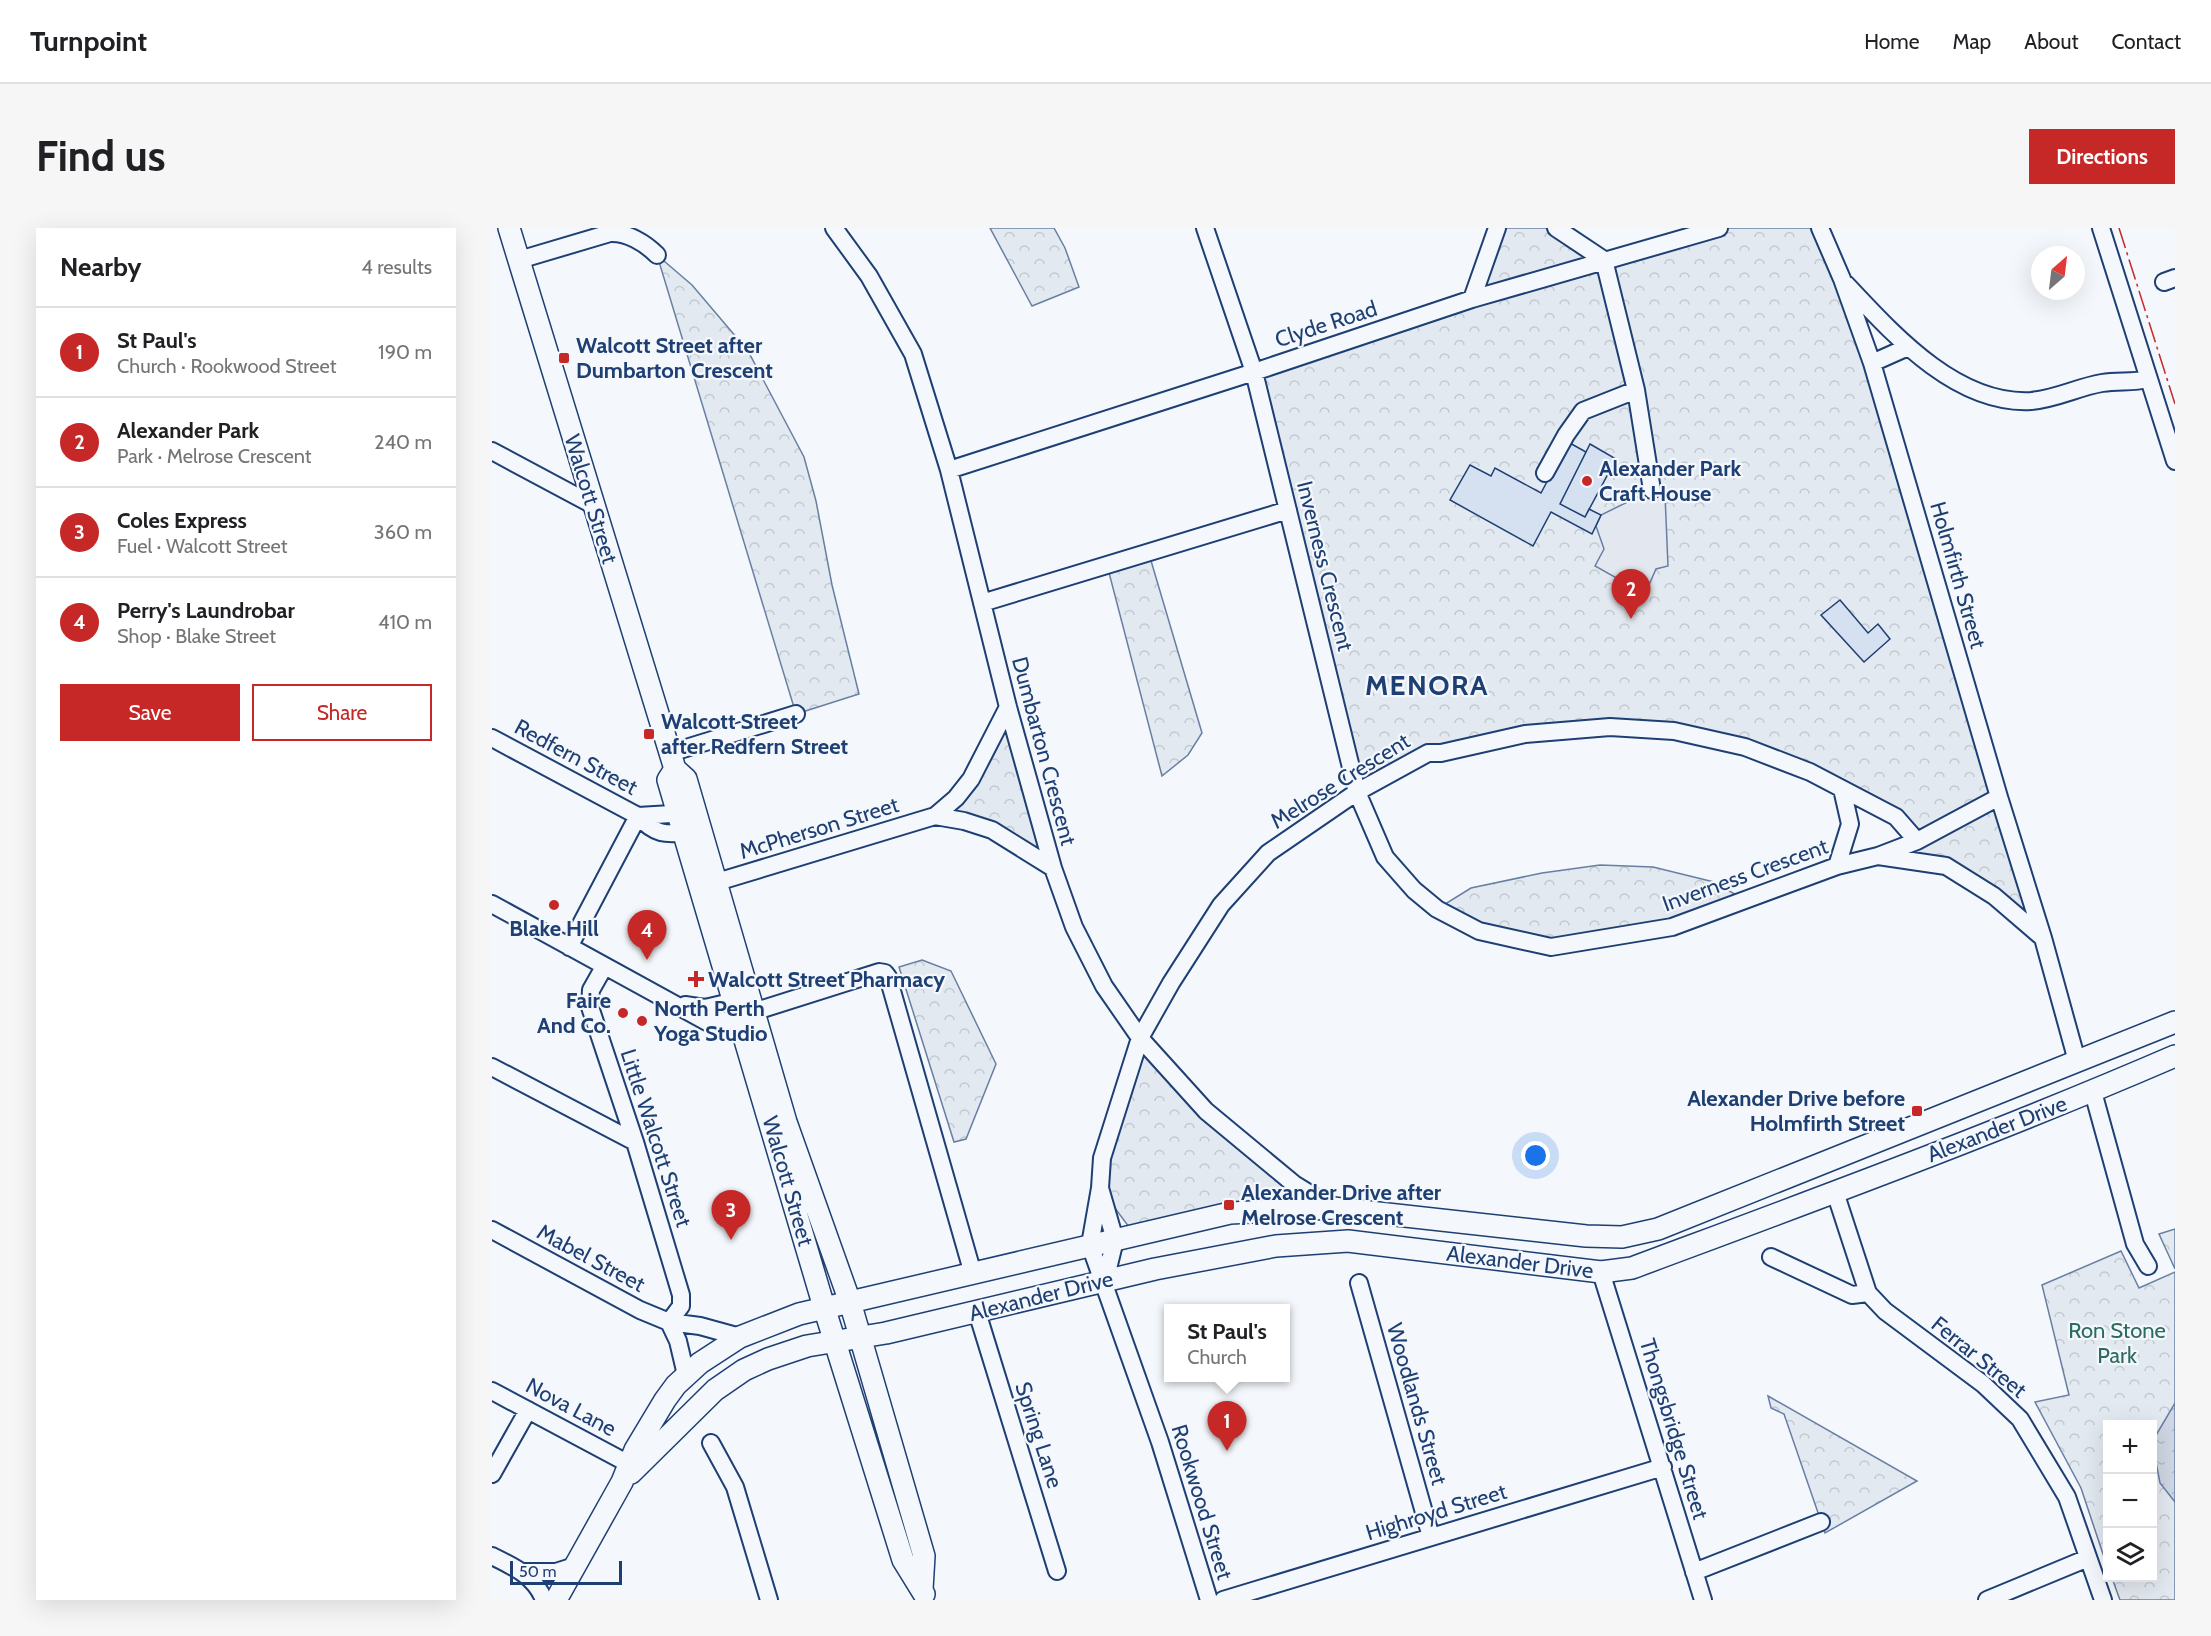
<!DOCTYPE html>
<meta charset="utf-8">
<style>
:root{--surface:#fff;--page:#f6f6f6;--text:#202124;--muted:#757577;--line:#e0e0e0;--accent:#c62828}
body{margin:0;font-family:Cabin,sans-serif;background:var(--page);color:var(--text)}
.controls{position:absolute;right:18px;bottom:18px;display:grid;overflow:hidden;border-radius:0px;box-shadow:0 6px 24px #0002}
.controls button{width:54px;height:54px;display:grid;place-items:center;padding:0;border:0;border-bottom:2px solid var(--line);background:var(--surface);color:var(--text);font:30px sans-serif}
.compass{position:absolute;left:1539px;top:18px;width:54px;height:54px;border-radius:50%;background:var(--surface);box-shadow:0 6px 24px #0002;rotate:28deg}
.scale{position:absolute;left:18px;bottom:15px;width:112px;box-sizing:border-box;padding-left:6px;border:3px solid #1d3f73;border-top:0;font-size:16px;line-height:21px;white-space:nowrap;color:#1d3f73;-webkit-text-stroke:4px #f4f7fb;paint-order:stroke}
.you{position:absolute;left:1044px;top:928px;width:21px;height:21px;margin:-15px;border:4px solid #fff;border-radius:50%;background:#1a73e8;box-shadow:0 0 0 9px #1a73e833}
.badge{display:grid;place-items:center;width:39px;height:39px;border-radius:50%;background:var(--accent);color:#fff;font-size:20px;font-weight:700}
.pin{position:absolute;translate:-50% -50px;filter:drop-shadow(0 2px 3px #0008)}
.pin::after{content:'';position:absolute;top:32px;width:21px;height:18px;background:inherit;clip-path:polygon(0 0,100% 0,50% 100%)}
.popup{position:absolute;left:672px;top:1076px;width:126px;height:78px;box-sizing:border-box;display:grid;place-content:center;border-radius:0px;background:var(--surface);filter:drop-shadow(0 2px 4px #0005);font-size:20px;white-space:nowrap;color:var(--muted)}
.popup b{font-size:22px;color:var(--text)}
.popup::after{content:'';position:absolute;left:50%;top:100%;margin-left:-12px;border:12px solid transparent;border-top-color:var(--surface)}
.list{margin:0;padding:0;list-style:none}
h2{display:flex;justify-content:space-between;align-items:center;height:78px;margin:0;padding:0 24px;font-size:26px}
h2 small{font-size:20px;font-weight:400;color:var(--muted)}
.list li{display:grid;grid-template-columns:39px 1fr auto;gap:18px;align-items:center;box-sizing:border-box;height:90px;padding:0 24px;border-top:2px solid var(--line)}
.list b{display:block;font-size:22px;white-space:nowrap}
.list p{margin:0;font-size:20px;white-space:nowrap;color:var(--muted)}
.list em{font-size:20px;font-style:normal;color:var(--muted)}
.actions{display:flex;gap:12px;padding:18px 24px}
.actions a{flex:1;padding:14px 0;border:2px solid var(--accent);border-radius:0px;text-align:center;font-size:21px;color:var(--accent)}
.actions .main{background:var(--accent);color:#fff}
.icon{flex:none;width:33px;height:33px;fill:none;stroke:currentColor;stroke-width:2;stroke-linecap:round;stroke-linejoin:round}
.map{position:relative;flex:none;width:1683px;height:1372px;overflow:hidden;border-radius:0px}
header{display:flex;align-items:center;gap:36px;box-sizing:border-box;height:84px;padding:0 30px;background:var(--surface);border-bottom:2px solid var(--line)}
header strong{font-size:28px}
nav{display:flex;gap:33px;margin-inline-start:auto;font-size:21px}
.intro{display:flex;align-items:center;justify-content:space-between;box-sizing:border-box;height:144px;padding:0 36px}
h1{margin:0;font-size:42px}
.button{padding:15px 27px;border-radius:0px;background:var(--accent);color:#fff;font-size:21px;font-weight:700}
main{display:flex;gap:36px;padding:0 36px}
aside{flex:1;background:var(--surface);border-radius:0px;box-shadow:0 6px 24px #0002}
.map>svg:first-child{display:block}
</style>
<header>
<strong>Turnpoint</strong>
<nav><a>Home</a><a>Map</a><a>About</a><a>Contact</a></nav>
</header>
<div class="intro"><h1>Find us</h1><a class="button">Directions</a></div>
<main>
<aside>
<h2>Nearby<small>4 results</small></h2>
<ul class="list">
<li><span class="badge">1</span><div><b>St Paul's</b><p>Church · Rookwood Street</p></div><em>190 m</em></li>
<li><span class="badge">2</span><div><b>Alexander Park</b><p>Park · Melrose Crescent</p></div><em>240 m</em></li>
<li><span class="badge">3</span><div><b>Coles Express</b><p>Fuel · Walcott Street</p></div><em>360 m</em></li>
<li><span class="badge">4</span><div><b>Perry's Laundrobar</b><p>Shop · Blake Street</p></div><em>410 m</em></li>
</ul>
<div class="actions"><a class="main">Save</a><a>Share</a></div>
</aside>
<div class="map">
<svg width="1683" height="1372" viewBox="0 0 1683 1372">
<defs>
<pattern id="forest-crowns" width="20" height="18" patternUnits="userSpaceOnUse" patternTransform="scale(1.5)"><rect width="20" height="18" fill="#e3e9f0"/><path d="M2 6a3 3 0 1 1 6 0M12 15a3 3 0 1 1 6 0" fill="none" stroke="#c2c9d1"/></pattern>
<pattern id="water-ripples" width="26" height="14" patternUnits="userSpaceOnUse" patternTransform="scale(1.5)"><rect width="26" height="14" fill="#cfd7e4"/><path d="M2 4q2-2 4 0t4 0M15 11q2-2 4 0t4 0" fill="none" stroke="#b1bac7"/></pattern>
</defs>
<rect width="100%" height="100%" fill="#f4f7fb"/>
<!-- forest -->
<path fill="url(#forest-crowns)" stroke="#687fa3" stroke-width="1.5" d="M498,0H562L573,20L587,59L540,78Z
M1005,0H1064L1112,32L1227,0H1328L1350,51L1551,710L1454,638L1386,628L1425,613L1404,589L1253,519L1118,499L936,525L865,564L762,144L980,71Z
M165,27L200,57L256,123L312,229L324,273L340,357L367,466L304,486Z
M657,326L710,505L696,527L670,548L615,337Z
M516,479L561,640L500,602L443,588L479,551Z
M1108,637L1161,639L1222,654L1253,672L1180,699L1059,719L945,681L979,660L1050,645Z
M430,732L459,743L504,836L474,911L462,914L407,739Z
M648,810L714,883L841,980L637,999L608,960Z
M1683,1001V1041L1667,1006Z
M1629,1023L1647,1060L1683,1044V1372H1628L1620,1350H1660V1196H1616L1615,1338L1589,1260L1543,1174L1577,1167L1550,1057Z
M1276,1168L1425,1253L1333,1305L1292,1186L1279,1180Z"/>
<!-- parking -->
<path fill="#e3e8f0" stroke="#687fa3" stroke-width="1.5" d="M1160,262L1173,267L1176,338L1164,341L1153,366L1103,338L1112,321L1104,298L1109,287Z"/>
<!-- water -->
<path fill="url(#water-ripples)" stroke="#687fa3" stroke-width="1.5" d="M1683,1175V1274L1668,1255L1660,1214Z"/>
<!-- building -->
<path fill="#d5e0f0" stroke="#1d3f73" stroke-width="1.5" d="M1076,214L1094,224L1068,276L1093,289L1097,281L1109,287L1100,306L1059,284L1041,318L958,272L978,237L999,248L1003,240L1049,265Z
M1098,216L1124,231L1093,289L1068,276Z
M1348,372L1376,405L1386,396L1398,411L1372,434L1329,387Z"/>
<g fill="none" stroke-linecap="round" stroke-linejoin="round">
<defs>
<path id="minor" d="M342,0L377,48L421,126L457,242L516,479L561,640L582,699L612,758L648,810L714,883L802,956L841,980
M713,0L762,144L865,564L893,629L922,662L945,681L987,703L1059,719L1180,699L1345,638L1386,628L1425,613L1507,569
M1064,0L1112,32L1144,162L1160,262
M1328,0L1350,51L1380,135L1507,569L1551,710L1585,833
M1609,0L1683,233
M27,32L118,5C135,4 153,15 165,27
M1672,54L1683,50
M1354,56C1401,106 1464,177 1539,173C1564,171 1586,159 1610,155C1626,152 1641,155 1655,151
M980,71L1005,0
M1380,135L1416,119
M0,223L101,277
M457,242L762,144L980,71L1227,0
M1053,245L1074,207L1091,183L1144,162
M490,375L796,282
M0,510L146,588C165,609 175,606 201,604
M178,525L304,486
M146,588L196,585
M443,588L472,593L500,602L561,640
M1386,628L1454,638L1502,668L1551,710
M1345,638L1358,596L1350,561
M225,654L443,588L464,570L479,551L516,479
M0,676L215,794L248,792L261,784L387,744L393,745L396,749L481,1046
M77,719L146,588
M112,739L99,762L98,779L143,914L189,1067V1078L177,1094
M193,777L213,780L243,773L252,779
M0,839L143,914
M1601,864L1643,1016L1656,1038
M608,960L623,1012L613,1053
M1343,964L1376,1065L1393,1083L1491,1156L1528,1191L1575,1269L1611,1372
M0,1002L148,1082L177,1094L208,1098L248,1109
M1279,1029L1360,1067L1376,1065
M1109,1044L1211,1372
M867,1055L939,1309
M485,1084L565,1343
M177,1094L186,1113L194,1147
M0,1163L137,1236
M219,1215L243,1259L277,1372
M0,1246L36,1182
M0,1328C22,1339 43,1348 52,1372
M32,1344H64L83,1338
M1202,1344L1329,1294
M717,1372L668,1214L598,1017L608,960L610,930L648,810L679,755L729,677L776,625L865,564L936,525H949L1033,506L1118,499L1182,503L1253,519L1318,544L1404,589L1425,613
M731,1372L1171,1239
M1495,1372L1596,1330"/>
<path id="major" d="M17,0L183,541L194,551L294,894L358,1074L432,1328L430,1361
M183,541L176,552L332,1079L411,1332L432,1366
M139,1245L223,1162L252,1142L276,1131L315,1118L394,1105L663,1041L784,1018L856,1013L1109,1044L1140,1040C1322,972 1505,905 1683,828
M64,1372L130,1254L143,1222L173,1172L184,1157L208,1135L248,1109L307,1086L738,985L841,980L1094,1008L1130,1009L1166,1001L1683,794"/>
</defs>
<!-- minor casing -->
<use href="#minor" stroke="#1d3f73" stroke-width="20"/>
<!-- major casing -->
<use href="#major" stroke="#1d3f73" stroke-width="24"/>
<!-- minor -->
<use href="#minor" stroke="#f4f7fb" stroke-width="16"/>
<!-- major -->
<use href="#major" stroke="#f4f7fb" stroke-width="21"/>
<!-- power -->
<path stroke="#c62828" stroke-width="1.5" stroke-dasharray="21 4.5 3 4.5" stroke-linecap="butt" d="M1627,0L1683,176"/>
</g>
<!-- markers -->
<g fill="#c62828" stroke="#f4f7fb" stroke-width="2">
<rect x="66" y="124" width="12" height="12" rx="3"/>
<circle cx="1095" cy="253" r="6"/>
<rect x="151" y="500" width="12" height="12" rx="3"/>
<circle cx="62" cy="677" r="6"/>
<path d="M201 742h6v6h6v6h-6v6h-6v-6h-6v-6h6z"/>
<circle cx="131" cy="785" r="6"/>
<circle cx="150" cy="793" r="6"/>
<rect x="1419" y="877" width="12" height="12" rx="3"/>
<rect x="731" y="971" width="12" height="12" rx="3"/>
</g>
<g text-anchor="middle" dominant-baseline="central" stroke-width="4.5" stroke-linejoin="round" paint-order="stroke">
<!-- street labels -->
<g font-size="22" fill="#1d3f73" stroke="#f4f7fb">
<text transform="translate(834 96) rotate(-18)">Clyde Road</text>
<text transform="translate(99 271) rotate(73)">Walcott Street</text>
<text transform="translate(833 338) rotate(76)">Inverness Crescent</text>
<text transform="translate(1466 347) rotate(74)">Holmfirth Street</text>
<text transform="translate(552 523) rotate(75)">Dumbarton Crescent</text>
<text transform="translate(84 529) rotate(28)">Redfern Street</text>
<text transform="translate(848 553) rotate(-32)">Melrose Crescent</text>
<text transform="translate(327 600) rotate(-17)">McPherson Street</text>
<text transform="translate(1253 647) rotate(-20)">Inverness Crescent</text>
<text transform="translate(1505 901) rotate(-21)">Alexander Drive</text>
<text transform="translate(164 910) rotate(72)">Little Walcott Street</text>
<text transform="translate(296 953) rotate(74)">Walcott Street</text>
<text transform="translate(99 1030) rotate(28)">Mabel Street</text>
<text transform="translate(1028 1034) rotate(7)">Alexander Drive</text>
<text transform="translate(549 1068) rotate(-14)">Alexander Drive</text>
<text transform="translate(1487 1129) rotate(39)">Ferrar Street</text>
<text transform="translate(925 1176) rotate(74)">Woodlands Street</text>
<text transform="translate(79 1179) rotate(28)">Nova Lane</text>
<text transform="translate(1182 1201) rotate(73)">Thongsbridge Street</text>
<text transform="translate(547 1207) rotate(72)">Spring Lane</text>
<text transform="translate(710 1274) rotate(73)">Rookwood Street</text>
<text transform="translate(944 1284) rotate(-17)">Highroyd Street</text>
</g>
<!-- poi labels -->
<g font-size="22" font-weight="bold" fill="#1d3f73" stroke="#f4f7fb" text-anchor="start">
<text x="84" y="117">Walcott Street after<tspan x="84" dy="25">Dumbarton Crescent</tspan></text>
<text x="1107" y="240">Alexander Park<tspan x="1107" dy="25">Craft House</tspan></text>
<text x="169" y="493">Walcott Street<tspan x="169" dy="25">after Redfern Street</tspan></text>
<text x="62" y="700" text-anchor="middle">Blake Hill</text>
<text x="216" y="751">Walcott Street Pharmacy</text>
<text x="119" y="772" text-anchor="end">Faire<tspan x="119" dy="25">And Co.</tspan></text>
<text x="162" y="780">North Perth<tspan x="162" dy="25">Yoga Studio</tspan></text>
<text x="1413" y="870" text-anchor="end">Alexander Drive before<tspan x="1413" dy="25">Holmfirth Street</tspan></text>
<text x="749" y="964">Alexander Drive after<tspan x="749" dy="25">Melrose Crescent</tspan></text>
</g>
<!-- park labels -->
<g font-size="22" fill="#2c6c60" stroke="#f4f7fb">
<text x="1625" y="1102">Ron Stone<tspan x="1625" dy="25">Park</tspan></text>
</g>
<!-- district labels -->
<g font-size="28" font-weight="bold" letter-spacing="1.5" fill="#1d3f73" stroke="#f4f7fb">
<text x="935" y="457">MENORA</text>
</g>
</g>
</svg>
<div class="controls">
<button>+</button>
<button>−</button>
<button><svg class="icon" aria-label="layers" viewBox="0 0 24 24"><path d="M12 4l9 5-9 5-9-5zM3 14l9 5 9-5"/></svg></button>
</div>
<svg class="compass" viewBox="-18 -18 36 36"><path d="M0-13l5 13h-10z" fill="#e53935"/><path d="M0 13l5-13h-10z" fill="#757577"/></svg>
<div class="scale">50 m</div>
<div class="you"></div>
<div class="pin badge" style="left:735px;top:1223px">1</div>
<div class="popup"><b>St Paul's</b>Church</div>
<div class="pin badge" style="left:1139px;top:391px">2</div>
<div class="pin badge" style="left:239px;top:1012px">3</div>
<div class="pin badge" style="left:155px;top:732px">4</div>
</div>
</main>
